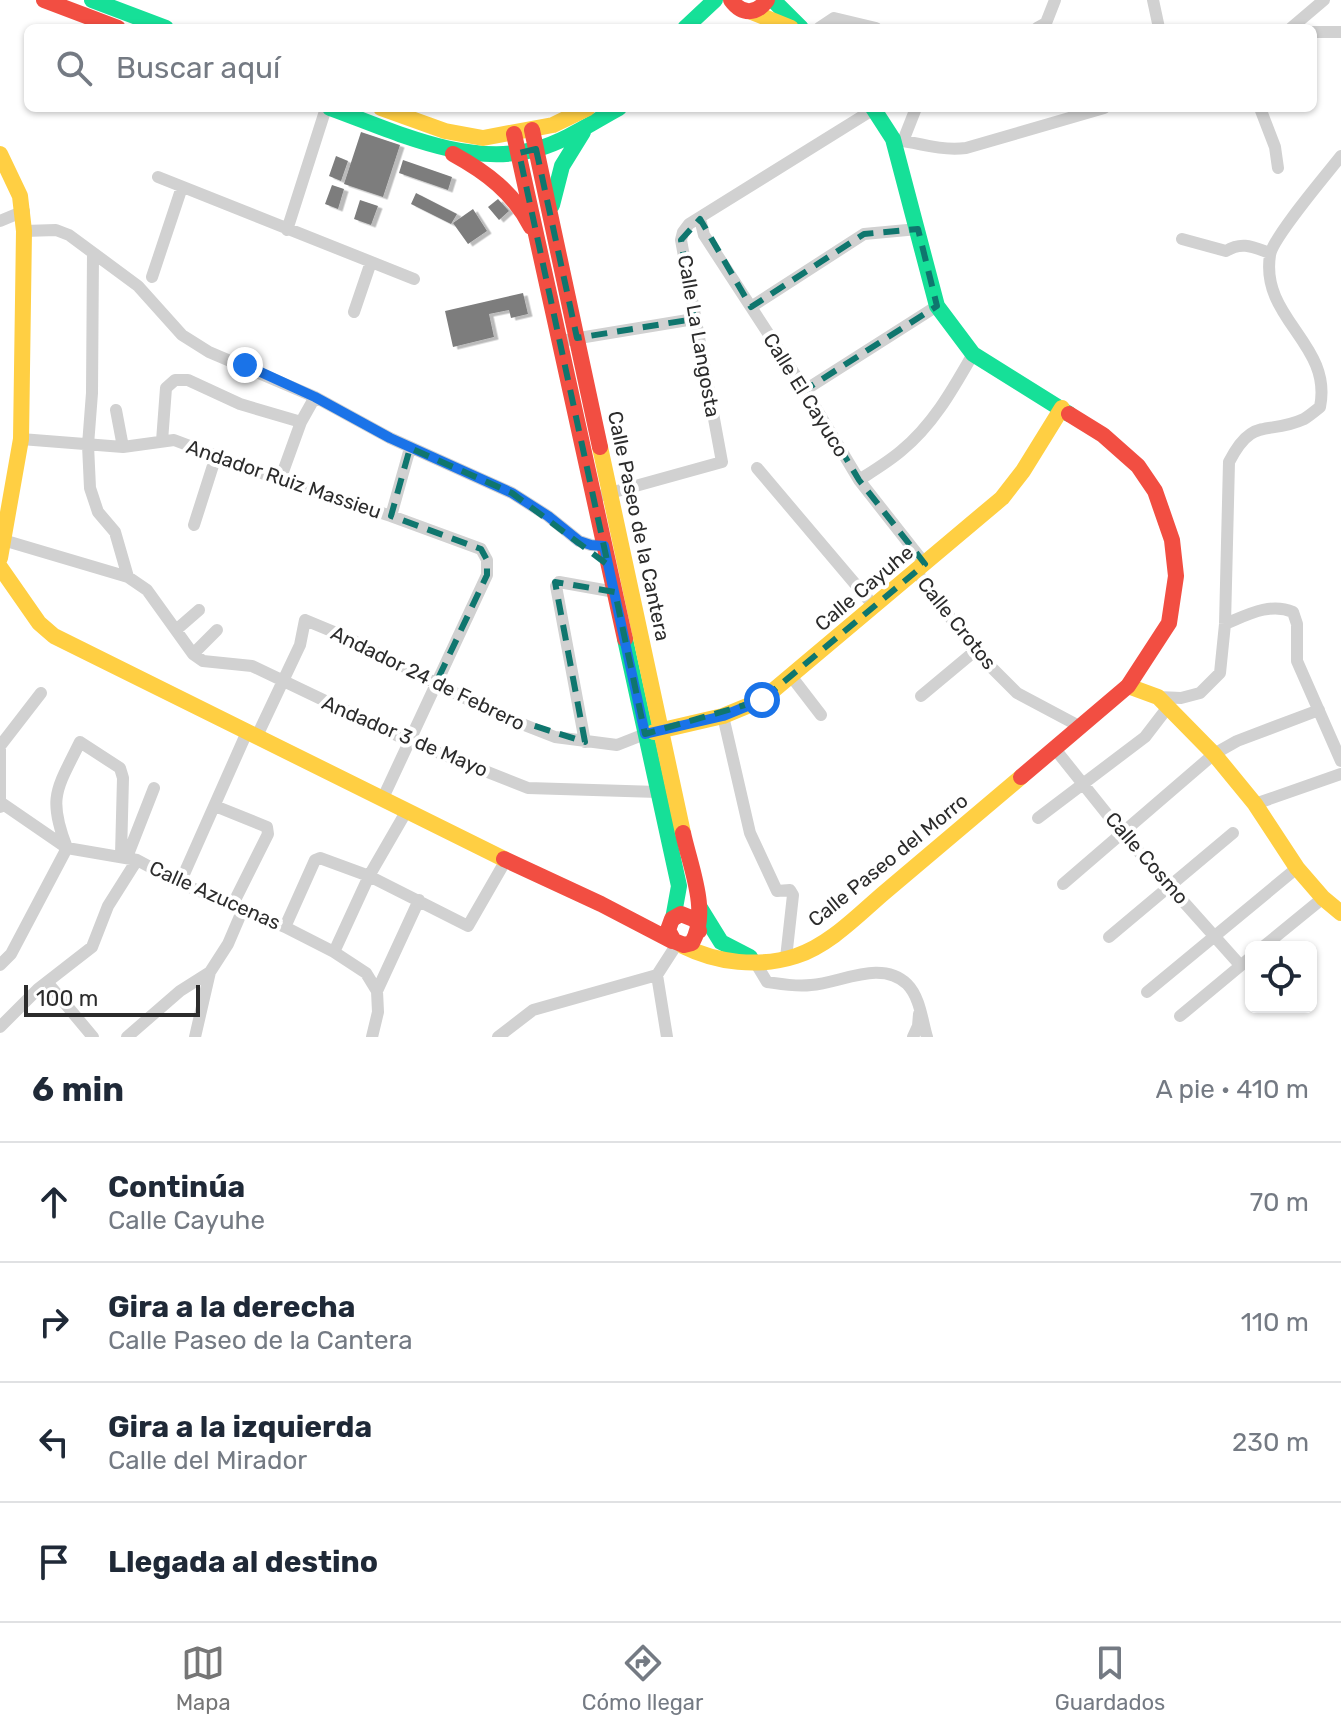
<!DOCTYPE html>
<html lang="es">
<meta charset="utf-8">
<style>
:root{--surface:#fff;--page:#f6f6f7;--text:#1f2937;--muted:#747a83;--line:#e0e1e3;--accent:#767676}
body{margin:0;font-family:Rubik,sans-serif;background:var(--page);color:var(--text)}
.controls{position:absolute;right:24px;bottom:24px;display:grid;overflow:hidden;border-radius:12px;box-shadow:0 2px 6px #0004}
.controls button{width:72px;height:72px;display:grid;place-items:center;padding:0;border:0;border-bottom:2px solid var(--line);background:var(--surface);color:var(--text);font:40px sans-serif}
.scale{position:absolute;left:24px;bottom:20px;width:176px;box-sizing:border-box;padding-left:8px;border:4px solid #2c2c2c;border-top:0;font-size:22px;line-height:28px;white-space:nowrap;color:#2c2c2c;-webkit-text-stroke:6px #fff;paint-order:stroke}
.stop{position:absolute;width:24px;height:24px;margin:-18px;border:6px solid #1a73e8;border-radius:50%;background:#fff}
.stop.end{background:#1a73e8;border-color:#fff;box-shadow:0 2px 8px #0008}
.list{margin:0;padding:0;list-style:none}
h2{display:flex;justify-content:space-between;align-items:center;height:104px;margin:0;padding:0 32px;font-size:34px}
h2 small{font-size:26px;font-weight:400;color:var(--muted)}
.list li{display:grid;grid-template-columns:52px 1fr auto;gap:24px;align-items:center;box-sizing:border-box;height:120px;padding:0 32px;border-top:2px solid var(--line)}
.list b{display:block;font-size:30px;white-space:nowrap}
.list p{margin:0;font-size:26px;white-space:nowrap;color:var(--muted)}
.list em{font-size:26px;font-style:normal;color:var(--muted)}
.icon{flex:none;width:44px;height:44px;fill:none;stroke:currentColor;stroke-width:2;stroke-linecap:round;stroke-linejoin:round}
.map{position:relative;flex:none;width:1341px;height:1037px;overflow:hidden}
.search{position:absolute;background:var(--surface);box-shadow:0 2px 6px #0004;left:24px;right:24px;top:24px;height:88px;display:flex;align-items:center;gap:20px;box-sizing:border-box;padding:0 28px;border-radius:12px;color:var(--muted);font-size:30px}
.sheet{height:584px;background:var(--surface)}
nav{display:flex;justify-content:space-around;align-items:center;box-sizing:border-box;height:112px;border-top:2px solid var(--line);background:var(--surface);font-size:22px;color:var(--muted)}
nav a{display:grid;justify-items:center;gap:4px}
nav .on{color:var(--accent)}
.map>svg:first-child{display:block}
</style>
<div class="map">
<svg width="1341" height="1037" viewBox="0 0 1341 1037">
<defs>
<filter id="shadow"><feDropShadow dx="4.5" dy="2.5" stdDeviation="0" flood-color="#0004"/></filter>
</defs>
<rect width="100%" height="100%" fill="#fff"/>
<!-- building -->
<path fill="#7d7d7d" filter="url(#shadow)" d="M361,132L400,145L383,197L344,184Z
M336,156L348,161L341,181L329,176Z
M403,160L452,177L448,190L399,173Z
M332,185L344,189L338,209L325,204Z
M416,193L457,214L451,224L411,204Z
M498,199L509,211L499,220L488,207Z
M360,200L378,206L371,225L354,219Z
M473,209L487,231L468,244L453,223Z
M523,293L528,314L511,318L509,310L489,314L494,337L453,347L445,311Z"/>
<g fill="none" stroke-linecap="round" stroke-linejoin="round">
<!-- street -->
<path stroke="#d1d1d1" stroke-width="12" d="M1153,0L1159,28
M819,28L834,18L876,28
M1037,28L1046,23L1055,0
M1291,28L1324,0
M1313,32H1341
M1260,108L1275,147L1278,168
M893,139C918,143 940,151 966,148L1104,108
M903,141L916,108
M158,177L414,279
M700,219L704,235L805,390L859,480L925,564
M0,221L24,211
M287,230L326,108
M24,231L56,230L69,235L138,286L182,335L209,352L315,397L390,438L512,493L548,516L579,541L591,545L604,546
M1182,239L1226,251C1242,241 1253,247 1270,253
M93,253L92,393L88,445L90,488L98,512L115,532L128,577
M152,277L182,187
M751,307L864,234L918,229
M354,312L371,262
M561,341L694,319
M805,390L937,306
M116,410L123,447
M21,439L123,447L174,440L280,480L391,516L481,549L487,560V575L382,800
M162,441L166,388L175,380H188L240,404L301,422
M757,468L873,605
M280,480L301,422L315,397
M859,480C873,471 888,462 901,451C933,425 953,389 973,354
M603,495L722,462L681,240L683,232L689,224L874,109
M391,516L410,448
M194,525L216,456
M3,540L128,577L147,590L193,654L203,661L252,666L409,741L528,788L658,792
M916,571L975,651L1017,693L1079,726
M1225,624C1247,615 1270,602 1293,612L1297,624V661L1341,761
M176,630L199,610
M193,654L217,630
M791,676L821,715
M921,696L975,651
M1158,697L1181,698L1200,693L1220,673L1225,624L1229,462C1253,415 1267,436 1304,419C1309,416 1315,411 1320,407C1333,344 1260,319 1270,255C1273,237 1327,174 1341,156
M723,716L750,833L777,891L790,890L793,895L786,958
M257,736L300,645L305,620L346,637L494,713L555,737L617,745L645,734
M585,742L556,586L559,582L615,592
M0,745V807
M0,746L41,693
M1055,749L1123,834L1240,965
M0,802L67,848L137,860L180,883L285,927L334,952L366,973L377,991L378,1012L372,1037
M1255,804L1341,774
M215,806L267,827L268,834L233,904
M1038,818L1145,737L1168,707
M127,857L154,788
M180,883L247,732
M1063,884L1214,754L1237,741L1319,710
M285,927L315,860L320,858L369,876L468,926L506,860
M1109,937L1233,833
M1263,947L1323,898
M334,952L369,876L406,812
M752,957L767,982C781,984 796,987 811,985C841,983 881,959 907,984C920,997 922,1020 927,1037
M0,965L11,954L67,848C47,797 57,789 80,742L120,768L123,778L121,855
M657,975L667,1037
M47,982L93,1037
M377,991L419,900
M1147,992L1297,868
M1180,1016L1251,957
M0,1027L38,989L92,947L108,906L137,860
M127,1037L180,991L210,972L228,944L243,909
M195,1037L210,972
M498,1037L533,1010L657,975L677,944
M913,1037L918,1026L919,1014"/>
<!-- fast -->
<path stroke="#16e098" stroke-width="16" d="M92,0L166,28
M773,0L801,28
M685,28L715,0
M330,108C394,131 467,168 537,149C566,141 593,122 619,108
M873,108L893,139L937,306L973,354L1069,414
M552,205L562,166L583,132
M625,639L679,886L673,919
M700,908L721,942L750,957"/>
<!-- slow -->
<path stroke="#ffcf43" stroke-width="16" d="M752,12L791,28
M381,108L445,131L483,138L553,125L588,108
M0,154L20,196L24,231L21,439L0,558
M600,447L683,833
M0,567L39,623L54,636L504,859
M1128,686L1158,697L1214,754L1255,804L1297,868L1323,898L1341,913
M654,732L723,716L762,700L1002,498L1023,471L1062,408
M683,946C717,963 759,968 796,956C830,945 859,914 885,892C931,853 976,815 1021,777"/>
<!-- jam -->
<path stroke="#f24e42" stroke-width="16" d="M44,0L118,28
M731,0C742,15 756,15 767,0
M532,130L600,447
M514,134L625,639
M453,154C486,172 514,193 531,227
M1021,777L1128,686L1169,623L1176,576L1172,540L1155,491L1138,466L1103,435L1069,414
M683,833C690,866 710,912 692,943L684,945L674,941L668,930L672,919L681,914L696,920L699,931
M504,859L601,904L672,941"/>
</g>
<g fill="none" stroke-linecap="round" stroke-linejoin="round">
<!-- route -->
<path stroke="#1a73e8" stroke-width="10" d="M245,365L315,397L390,438L512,493L548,516L579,541L591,545L604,546L645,734L723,716L762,700"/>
</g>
<!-- marked area -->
<path fill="none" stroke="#0f766e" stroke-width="6" stroke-dasharray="16 10" stroke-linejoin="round" d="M536,149L577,338L694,319L681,240L700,219L751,307L864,234L918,229L937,306L805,390L859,480L925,564L762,700L645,734L615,592L555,582L585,742L494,713L436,683L487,575V560L481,549L391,516L410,448L512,493L608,565L519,153Z"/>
<g text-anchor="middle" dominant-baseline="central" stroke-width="8" stroke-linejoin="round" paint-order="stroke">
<!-- street labels -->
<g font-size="20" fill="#2c2c2c" stroke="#fff">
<text transform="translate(699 336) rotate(80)">Calle La Langosta</text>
<text transform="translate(806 395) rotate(58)">Calle El Cayuco</text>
<text transform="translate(284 479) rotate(19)">Andador Ruiz Massieu</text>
<text transform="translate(639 526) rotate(78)">Calle Paseo de la Cantera</text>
<text transform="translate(864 588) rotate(-40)">Calle Cayuhe</text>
<text transform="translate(957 623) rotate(51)">Calle Crotos</text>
<text transform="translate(428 678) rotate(26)">Andador 24 de Febrero</text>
<text transform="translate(405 736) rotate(23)">Andador 3 de Mayo</text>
<text transform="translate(1147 858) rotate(49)">Calle Cosmo</text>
<text transform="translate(888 860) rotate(-39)">Calle Paseo del Morro</text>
<text transform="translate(215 895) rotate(24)">Calle Azucenas</text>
</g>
</g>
</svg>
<div class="controls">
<button><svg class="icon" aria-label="locate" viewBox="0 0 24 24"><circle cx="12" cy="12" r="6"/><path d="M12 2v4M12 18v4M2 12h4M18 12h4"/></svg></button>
</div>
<div class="scale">100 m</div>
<div class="stop" style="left:762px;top:700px"></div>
<div class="stop end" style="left:245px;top:365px"></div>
<div class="search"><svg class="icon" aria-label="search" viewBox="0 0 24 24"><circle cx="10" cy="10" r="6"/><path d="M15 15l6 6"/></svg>Buscar aquí</div>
</div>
<section class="sheet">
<h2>6 min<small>A pie · 410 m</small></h2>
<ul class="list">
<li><svg class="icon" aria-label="ahead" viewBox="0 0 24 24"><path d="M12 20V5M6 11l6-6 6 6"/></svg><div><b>Continúa</b><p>Calle Cayuhe</p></div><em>70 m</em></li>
<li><svg class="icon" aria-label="right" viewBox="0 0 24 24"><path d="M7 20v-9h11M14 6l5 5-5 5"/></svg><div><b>Gira a la derecha</b><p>Calle Paseo de la Cantera</p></div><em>110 m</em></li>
<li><svg class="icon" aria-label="left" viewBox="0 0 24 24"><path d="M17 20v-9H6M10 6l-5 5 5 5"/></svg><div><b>Gira a la izquierda</b><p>Calle del Mirador</p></div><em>230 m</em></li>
<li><svg class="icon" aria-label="arrive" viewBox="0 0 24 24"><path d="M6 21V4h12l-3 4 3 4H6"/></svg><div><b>Llegada al destino</b></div></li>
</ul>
</section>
<nav>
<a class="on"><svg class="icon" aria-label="map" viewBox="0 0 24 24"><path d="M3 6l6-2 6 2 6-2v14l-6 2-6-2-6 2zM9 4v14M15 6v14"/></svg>Mapa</a>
<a><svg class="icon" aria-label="directions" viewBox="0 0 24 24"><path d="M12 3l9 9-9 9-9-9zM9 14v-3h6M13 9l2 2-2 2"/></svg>Cómo llegar</a>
<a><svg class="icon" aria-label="saved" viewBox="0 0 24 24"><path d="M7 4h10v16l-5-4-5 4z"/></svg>Guardados</a>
</nav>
